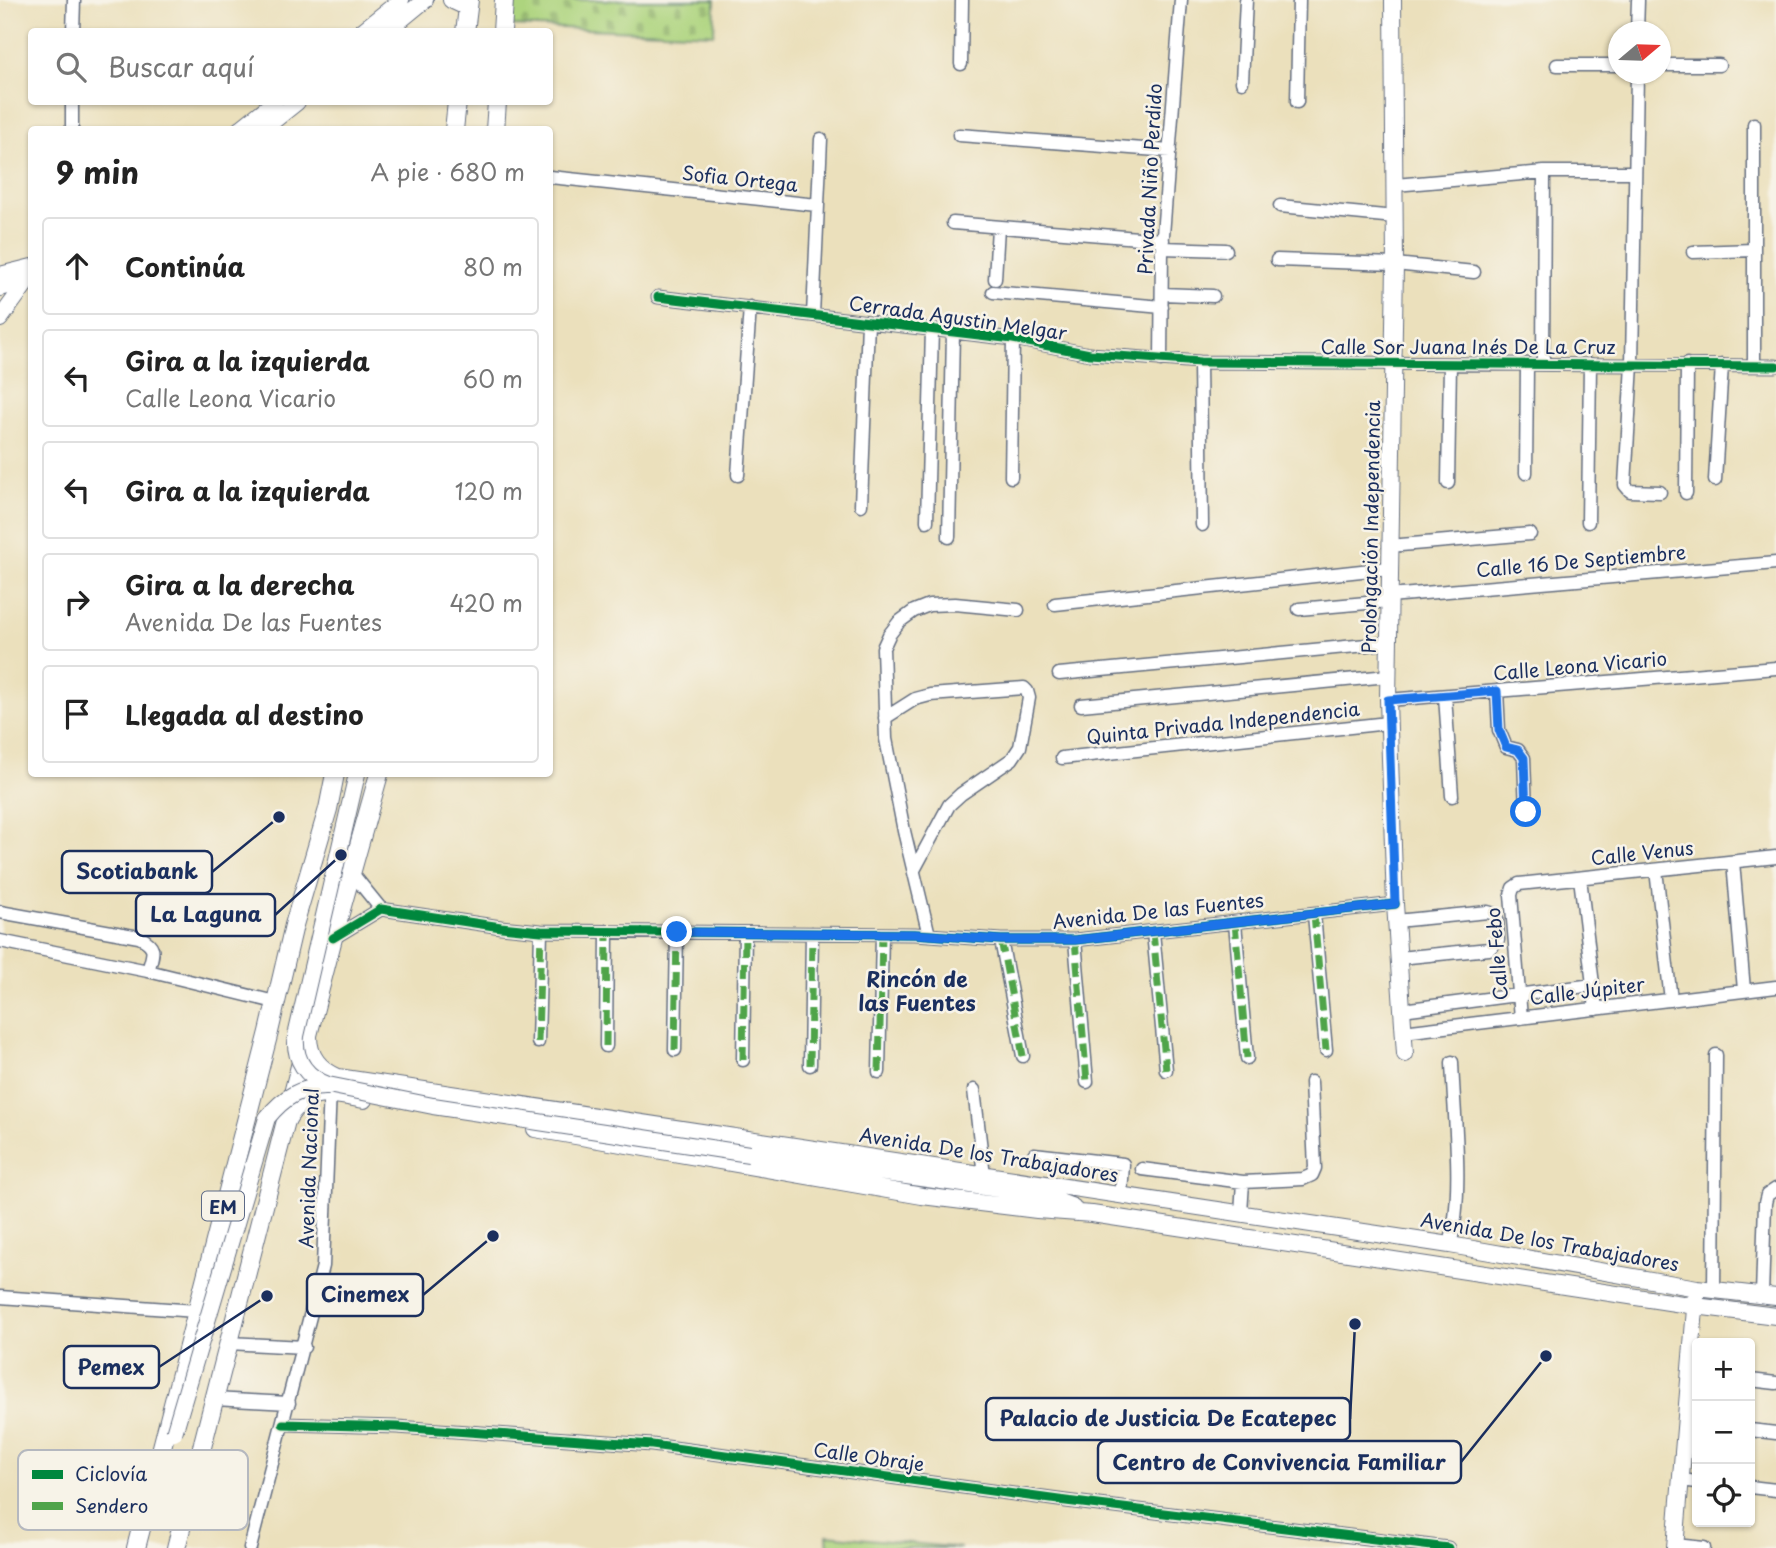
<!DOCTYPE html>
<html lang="es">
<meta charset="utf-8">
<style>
:root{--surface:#fff;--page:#f2f2f2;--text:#222;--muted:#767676;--line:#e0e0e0}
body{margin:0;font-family:"Playpen Sans",sans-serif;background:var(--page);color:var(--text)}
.controls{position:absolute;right:21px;bottom:21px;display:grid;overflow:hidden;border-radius:7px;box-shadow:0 2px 5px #0004}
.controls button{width:63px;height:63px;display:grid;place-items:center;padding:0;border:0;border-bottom:2px solid var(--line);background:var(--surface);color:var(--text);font:35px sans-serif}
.compass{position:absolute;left:1608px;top:21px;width:63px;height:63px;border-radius:50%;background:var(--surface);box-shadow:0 2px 5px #0004;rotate:71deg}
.stop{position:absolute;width:21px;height:21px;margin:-16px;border:5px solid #1a73e8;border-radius:50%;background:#fff}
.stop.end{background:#1a73e8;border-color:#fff;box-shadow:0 2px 7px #0008}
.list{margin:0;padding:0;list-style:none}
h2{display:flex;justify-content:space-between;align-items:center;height:91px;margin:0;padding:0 28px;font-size:30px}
h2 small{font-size:23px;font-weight:400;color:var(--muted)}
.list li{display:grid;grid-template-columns:46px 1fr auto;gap:21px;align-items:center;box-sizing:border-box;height:98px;margin:0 14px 14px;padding:0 14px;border:2px solid var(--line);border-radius:7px}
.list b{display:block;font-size:26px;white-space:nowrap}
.list p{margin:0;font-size:23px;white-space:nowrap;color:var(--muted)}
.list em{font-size:23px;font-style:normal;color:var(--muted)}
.icon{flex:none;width:38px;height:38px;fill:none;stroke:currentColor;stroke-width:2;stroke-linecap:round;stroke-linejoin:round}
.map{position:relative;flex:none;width:1776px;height:1548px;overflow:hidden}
.search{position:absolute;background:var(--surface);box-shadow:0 2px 5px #0004;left:28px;top:28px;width:525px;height:77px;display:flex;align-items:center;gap:18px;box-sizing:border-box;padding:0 24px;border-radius:7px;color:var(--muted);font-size:26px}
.panel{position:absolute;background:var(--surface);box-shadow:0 2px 5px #0004;left:28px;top:126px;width:525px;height:651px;border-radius:7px}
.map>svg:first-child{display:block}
</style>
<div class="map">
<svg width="1776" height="1548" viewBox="0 0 1776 1548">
<defs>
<pattern id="cemetery-stones" width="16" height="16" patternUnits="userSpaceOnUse" patternTransform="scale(1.75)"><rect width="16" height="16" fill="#add47e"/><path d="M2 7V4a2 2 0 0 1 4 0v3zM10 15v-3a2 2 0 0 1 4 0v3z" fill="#94b66f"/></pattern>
</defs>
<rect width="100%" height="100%" fill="#f7f3e8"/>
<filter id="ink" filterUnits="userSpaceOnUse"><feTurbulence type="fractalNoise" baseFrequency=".0143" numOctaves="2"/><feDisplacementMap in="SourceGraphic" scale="14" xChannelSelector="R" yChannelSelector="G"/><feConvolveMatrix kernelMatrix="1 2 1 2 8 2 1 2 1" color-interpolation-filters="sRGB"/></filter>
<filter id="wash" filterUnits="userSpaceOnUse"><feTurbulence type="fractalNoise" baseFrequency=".00686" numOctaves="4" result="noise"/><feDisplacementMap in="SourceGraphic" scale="28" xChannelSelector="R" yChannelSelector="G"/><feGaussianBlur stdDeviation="1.57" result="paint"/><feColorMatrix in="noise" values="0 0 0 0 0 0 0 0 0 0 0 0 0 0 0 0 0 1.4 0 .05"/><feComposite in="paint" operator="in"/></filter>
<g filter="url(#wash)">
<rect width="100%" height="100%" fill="#ebe0bc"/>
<!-- green -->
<path fill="#add47e" stroke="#64826e" stroke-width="2" d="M827,1535L961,1548H828Z"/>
<!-- cemetery -->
<path fill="url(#cemetery-stones)" stroke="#64826e" stroke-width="2" d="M513,0H715L714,34L511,26Z"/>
</g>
<g filter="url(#ink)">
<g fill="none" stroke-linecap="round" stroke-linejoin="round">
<defs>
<path id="street" d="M73,32L74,0
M1637,32L1638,0
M961,64L962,0
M1557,65H1618
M1660,65H1719
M1637,74L1632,364L1625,485L1630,491L1660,492
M1242,82L1246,0
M1297,102L1299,0
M72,130V102
M959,135L1170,151
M550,177L817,205
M1395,185L1544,172H1635
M1280,206L1395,217
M953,223L1163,240
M1162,248L1226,250
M1693,252L1754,250
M1277,260L1395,264L1474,272
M995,279L998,227
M993,292L1162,307
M1162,294L1213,296
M658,297L1013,339L1090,354L1200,362L1776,366
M813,315L821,139
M1161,360L1162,248L1181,0
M1200,362L1202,525
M1543,364L1544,172
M1754,365V124
M1526,473L1527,364
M738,475L750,307
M1011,477L1013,339
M1715,480L1722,365
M1448,483L1450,364
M1686,493L1687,364
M861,505L868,322
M927,521L932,329
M1588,522L1590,364
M949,537L953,332
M1389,546L1530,534
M1389,596L1776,563
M1055,604L1389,568
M1299,609L1389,601
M1059,674L1388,643
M1497,691L1499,730L1506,747L1518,750L1524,758L1526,812
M1445,696L1452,796
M1388,700L1776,668
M1081,705L1388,676
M885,718L915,699L930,695L1024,688L1027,691L1029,698L1020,747L1012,759L961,794L949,805L914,870
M1062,758L1388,723
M1733,862L1744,990
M1656,870L1671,1000
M351,872L381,909
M1580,878L1596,1009
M0,912L139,937C158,946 153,953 148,971L275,1002
M1314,914L1326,1050
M1396,921L1488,912L1494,914L1497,919L1498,940L1489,949L1399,958
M1235,923L1247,1058
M1153,932L1166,1070
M929,935L904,831L886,739L883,648L889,635L899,622L914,611L929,605L955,604L1018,610
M333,938L381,909L501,927L541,931L915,934L1001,940H1075L1395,904
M1001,940L1023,1056
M1075,940L1087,1082
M0,941L148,971
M1402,1010L1593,985
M1521,1018L1511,895L1513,888L1519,884L1776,857
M1403,1032L1776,987
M538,1042L541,931
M606,1046L607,931
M675,1050L677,932
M743,1060L745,933
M810,1065L812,933
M879,1072L882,934
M974,1090L984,1175
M1034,1154L1123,1164L1121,1195
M1142,1169L1243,1182L1303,1179L1312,1175L1315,1168L1311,1082
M1241,1213L1243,1182
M1450,1245C1464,1192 1454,1118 1452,1062
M1714,1290L1716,1055
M1762,1295L1765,1203L1767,1195L1776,1189
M0,1297L196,1311
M229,1343L304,1347
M1750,1380L1776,1383
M214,1399L289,1403
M283,1424L397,1427L652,1445L1066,1501L1448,1548
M1750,1430L1776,1433
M1681,1480L1697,1482
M1750,1487L1776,1490
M1675,1545L1704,1548
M250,1548L323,1266L330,1089"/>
<path id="secondary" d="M451,0L468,8
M1393,0L1395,264L1388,700L1395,904L1405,1054
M361,32L401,0
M386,32L425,0
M239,130L274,102
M262,130L297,102
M0,275L32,267
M0,288L32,280
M0,319L32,275
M309,1036C309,1057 320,1069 338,1077L1450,1245L1697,1288L1776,1297
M287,1121C305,1087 332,1094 364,1100
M535,1129L922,1196L1037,1210L1092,1214L1695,1306L1776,1316
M749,1154L1041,1195L1073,1207
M1675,1548L1696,1297"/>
<path id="primary" d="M465,32L469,0
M502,32L504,0
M454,130L457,102
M495,130L497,102
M136,1548L269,1032L294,925L328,809L335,774
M176,1548L333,938L379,774"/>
</defs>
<!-- street casing -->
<use href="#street" stroke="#646d7f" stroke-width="15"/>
<!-- secondary casing -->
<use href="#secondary" stroke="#646d7f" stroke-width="18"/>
<!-- primary casing -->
<use href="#primary" stroke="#646d7f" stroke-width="20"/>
<!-- street -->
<use href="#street" stroke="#fff" stroke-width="12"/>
<!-- secondary -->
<use href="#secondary" stroke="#fff" stroke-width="16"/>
<!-- primary -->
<use href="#primary" stroke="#fff" stroke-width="18"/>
<defs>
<path id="secondary-bridge" d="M357,774L296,1036C294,1060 306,1077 328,1085L433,1106L749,1154
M174,1433L267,1118C284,1097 301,1086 329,1087"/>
</defs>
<!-- secondary-bridge casing -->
<use href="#secondary-bridge" stroke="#646d7f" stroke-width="18" stroke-linecap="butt"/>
<!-- secondary-bridge -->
<use href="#secondary-bridge" stroke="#fff" stroke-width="16"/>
<!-- quiet -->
<path stroke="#4fa44a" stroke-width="7" stroke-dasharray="14 7" stroke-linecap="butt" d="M1314,914L1326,1050
M1235,923L1247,1058
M1153,932L1166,1070
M1001,940L1023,1056
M1075,940L1087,1082
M538,1042L541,931
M606,1046L607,931
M675,1050L677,932
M743,1060L745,933
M810,1065L812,933
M879,1072L882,934"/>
<defs>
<path id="cycleway" d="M658,297L1013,339L1090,354L1200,362L1776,366
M333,938L381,909L501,927L541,931L915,934L1001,940H1075L1395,904
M283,1424L397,1427L652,1445L1066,1501L1448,1548"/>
</defs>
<!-- cycleway casing -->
<use href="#cycleway" stroke="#f7f3e8" stroke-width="13"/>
<!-- cycleway -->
<use href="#cycleway" stroke="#00873e" stroke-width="9"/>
</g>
</g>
<g fill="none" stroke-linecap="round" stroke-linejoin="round" filter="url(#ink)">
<!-- route -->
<path stroke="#1a73e8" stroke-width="9" d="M677,932L915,934L1001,940H1075L1395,904L1388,700L1497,691L1499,730L1506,747L1518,750L1524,758L1526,812"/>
</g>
<g text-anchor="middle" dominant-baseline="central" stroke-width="5" stroke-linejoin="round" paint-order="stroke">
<!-- shield labels -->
<rect fill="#f7f3e8" stroke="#5d6a87" stroke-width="2" x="202" y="1191.5" width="42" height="29" rx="5"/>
<g font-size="18" font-weight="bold" fill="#1b2f5e">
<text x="223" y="1206">EM</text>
</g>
<!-- street labels -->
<g font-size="19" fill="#1b2f5e" stroke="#f7f3e8">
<text transform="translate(740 178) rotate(6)">Sofia Ortega</text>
<text transform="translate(1149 179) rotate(-87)">Privada Niño Perdido</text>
<text transform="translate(958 317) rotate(8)">Cerrada Agustin Melgar</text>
<text x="1468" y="346">Calle Sor Juana Inés De La Cruz</text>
<text transform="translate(1370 527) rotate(-89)">Prolongación Independencia</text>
<text transform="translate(1581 560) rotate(-5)">Calle 16 De Septiembre</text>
<text transform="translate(1580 665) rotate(-5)">Calle Leona Vicario</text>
<text transform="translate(1223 722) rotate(-6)">Quinta Privada Independencia</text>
<text transform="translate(1642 852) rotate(-6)">Calle Venus</text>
<text transform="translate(1158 910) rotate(-6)">Avenida De las Fuentes</text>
<text transform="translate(1496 954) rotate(-95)">Calle Febo</text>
<text transform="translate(1587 990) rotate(-7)">Calle Júpiter</text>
<text transform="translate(989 1154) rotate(9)">Avenida De los Trabajadores</text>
<text transform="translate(308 1168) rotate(-88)">Avenida Nacional</text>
<text transform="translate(1550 1241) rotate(10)">Avenida De los Trabajadores</text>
<text transform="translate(869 1456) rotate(8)">Calle Obraje</text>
</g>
<!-- neighbourhood labels -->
<g font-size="21" font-weight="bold" fill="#1b2f5e" stroke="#f7f3e8">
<text x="917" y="978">Rincón de<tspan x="917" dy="24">las Fuentes</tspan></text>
</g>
</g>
<!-- legend -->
<rect x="18" y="1450" width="230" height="80" rx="10" fill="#f7f3e8" stroke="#b5b8bf" stroke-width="2"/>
<rect x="32" y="1470" width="31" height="9" fill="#00873e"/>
<rect x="32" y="1502" width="31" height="8" fill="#4fa44a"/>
<g font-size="19" fill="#1b2f5e">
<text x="75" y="1481">Ciclovía</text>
<text x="75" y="1513">Sendero</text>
</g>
<!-- callouts -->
<path fill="none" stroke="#1b2f5e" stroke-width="2.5" d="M279 817L212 872M341 855L275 915M493 1236L423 1295M267 1296L159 1367M1355 1324L1350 1419M1546 1356L1461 1462"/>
<g fill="#1b2f5e" stroke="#f7f3e8" stroke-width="2.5">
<circle cx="279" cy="817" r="7"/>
<circle cx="341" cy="855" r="7"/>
<circle cx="493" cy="1236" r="7"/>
<circle cx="267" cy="1296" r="7"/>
<circle cx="1355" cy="1324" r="7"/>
<circle cx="1546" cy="1356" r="7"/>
</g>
<g fill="#f7f3e8" stroke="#1b2f5e" stroke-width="2.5">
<rect x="62" y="851" width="150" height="42" rx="7"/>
<rect x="136" y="894" width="139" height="42" rx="7"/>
<rect x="307" y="1274" width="116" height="42" rx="7"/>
<rect x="64" y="1346" width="95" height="42" rx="7"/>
<rect x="986" y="1398" width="364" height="42" rx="7"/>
<rect x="1098" y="1441" width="363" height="42" rx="7"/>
</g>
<g font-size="21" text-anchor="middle" font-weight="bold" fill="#1b2f5e">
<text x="137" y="879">Scotiabank</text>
<text x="206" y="922">La Laguna</text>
<text x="365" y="1302">Cinemex</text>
<text x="111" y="1375">Pemex</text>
<text x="1168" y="1426">Palacio de Justicia De Ecatepec</text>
<text x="1279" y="1470">Centro de Convivencia Familiar</text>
</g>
</svg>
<div class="controls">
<button>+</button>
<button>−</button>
<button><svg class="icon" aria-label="locate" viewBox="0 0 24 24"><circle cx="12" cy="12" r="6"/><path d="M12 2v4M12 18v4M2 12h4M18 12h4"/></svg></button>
</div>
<svg class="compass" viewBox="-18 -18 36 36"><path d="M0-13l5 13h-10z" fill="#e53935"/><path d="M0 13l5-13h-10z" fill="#767676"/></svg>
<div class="stop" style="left:1526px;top:812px"></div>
<div class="stop end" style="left:677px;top:932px"></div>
<div class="search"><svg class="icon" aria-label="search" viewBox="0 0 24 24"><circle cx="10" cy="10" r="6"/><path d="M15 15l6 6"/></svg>Buscar aquí</div>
<section class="panel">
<h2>9 min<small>A pie · 680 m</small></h2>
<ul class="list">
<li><svg class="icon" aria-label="ahead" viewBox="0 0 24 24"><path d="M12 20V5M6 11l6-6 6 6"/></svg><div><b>Continúa</b></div><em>80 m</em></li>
<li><svg class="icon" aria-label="left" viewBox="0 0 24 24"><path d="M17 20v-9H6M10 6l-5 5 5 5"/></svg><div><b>Gira a la izquierda</b><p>Calle Leona Vicario</p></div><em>60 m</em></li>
<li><svg class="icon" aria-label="left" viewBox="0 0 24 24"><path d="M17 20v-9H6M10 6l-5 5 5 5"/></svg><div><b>Gira a la izquierda</b></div><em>120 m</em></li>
<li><svg class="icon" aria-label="right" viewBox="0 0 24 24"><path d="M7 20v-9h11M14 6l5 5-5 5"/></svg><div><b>Gira a la derecha</b><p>Avenida De las Fuentes</p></div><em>420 m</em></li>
<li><svg class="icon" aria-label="arrive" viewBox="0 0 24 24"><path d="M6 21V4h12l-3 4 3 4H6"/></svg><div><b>Llegada al destino</b></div></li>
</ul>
</section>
</div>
